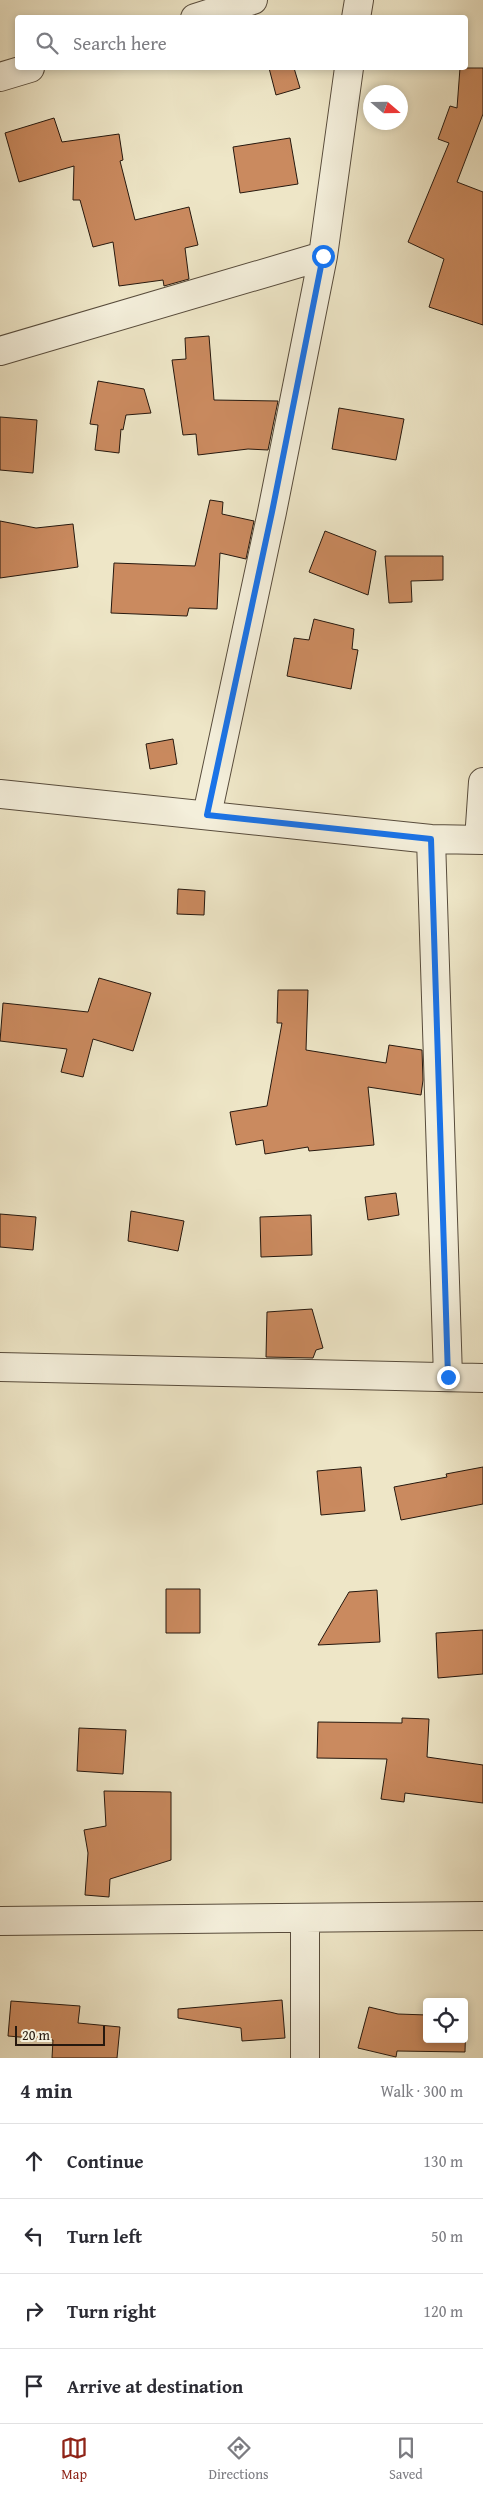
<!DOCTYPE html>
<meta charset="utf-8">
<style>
:root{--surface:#fff;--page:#f7f7f7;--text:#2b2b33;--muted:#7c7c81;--line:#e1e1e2;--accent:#8f2418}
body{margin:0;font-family:"Gentium Book Plus",serif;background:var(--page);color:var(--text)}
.controls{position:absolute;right:15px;bottom:15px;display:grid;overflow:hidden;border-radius:5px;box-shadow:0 2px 8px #0003}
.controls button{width:45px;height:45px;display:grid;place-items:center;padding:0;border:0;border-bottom:1px solid var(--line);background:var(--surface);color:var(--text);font:25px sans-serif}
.compass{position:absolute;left:363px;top:85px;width:45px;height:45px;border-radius:50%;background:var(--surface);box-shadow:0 2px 8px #0003;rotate:110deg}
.scale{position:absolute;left:15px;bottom:12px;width:90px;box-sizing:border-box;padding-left:5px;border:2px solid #26180e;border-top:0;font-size:14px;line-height:18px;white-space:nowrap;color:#26180e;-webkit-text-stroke:4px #f4efdb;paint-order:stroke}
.stop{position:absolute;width:15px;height:15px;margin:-11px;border:4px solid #1a73e8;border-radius:50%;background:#fff}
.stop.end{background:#1a73e8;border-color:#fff;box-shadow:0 1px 5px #0008}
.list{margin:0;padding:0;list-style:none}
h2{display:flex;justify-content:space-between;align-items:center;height:65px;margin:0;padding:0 20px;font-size:21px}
h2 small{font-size:16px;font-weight:400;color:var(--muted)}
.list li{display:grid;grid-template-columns:32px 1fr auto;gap:15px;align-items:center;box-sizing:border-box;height:75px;padding:0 20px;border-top:1px solid var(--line)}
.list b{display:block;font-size:19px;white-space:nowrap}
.list em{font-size:16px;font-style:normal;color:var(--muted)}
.icon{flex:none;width:28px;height:28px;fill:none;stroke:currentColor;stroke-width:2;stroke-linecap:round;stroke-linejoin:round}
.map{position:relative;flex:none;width:483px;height:2058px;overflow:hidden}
.search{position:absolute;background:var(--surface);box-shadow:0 2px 8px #0003;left:15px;right:15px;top:15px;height:55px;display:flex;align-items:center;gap:12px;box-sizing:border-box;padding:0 18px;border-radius:5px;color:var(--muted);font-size:19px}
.sheet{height:365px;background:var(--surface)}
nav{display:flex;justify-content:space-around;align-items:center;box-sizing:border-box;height:70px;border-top:1px solid var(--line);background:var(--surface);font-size:14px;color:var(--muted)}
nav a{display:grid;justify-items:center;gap:2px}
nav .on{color:var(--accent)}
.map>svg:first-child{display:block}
</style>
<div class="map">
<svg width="483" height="2058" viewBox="0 0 483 2058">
<rect width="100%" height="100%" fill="#eee6c7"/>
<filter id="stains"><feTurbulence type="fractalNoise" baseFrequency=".004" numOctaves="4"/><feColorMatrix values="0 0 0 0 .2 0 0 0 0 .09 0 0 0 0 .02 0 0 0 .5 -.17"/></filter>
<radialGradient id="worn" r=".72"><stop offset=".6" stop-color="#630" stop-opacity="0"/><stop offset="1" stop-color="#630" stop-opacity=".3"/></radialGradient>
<!-- building -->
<path fill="#ca8a5f" stroke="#26180e" d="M269,68H294L300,88L276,95Z
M460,68H483V114L457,182L483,192V325L429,307L444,259L408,242L449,143L438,139L450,106L457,108Z
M54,118L62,142L119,134L123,160L120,161L135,220L189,207L198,245L185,248L189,279L164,286L163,280L119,286L113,242L93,247L80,200H73L74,166L19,182L5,133Z
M290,138L298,184L240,193L233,147Z
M209,336L214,400L278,401L268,450L248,449L198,455L196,434L183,435L172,360L186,359L185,338Z
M98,381L144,389L151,413L126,415L123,430L121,429L119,453L95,450L98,425L90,424Z
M339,408L404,419L396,460L332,449Z
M0,417L37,420L33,473L0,470Z
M210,500L223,502L222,514L254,521L246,559L220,553L217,609L189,608L187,616L111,613L114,563L195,566Z
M0,521L36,528L73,524L78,567L0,578Z
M325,531L376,551L368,595L309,572Z
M385,556H443V580L411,581L412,602L389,603Z
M314,619L354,629L352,649L358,650L351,689L287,676L294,638L309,640Z
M173,739L177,764L150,769L146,744Z
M178,889L205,891L204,915L177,914Z
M99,978L151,993L133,1051L93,1039L83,1077L61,1072L67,1049L0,1041L3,1003L88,1012Z
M278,990H308L306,1050L386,1063L389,1045L422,1050L423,1080L421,1095L368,1087L374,1145L309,1151L308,1147L265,1154L263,1140L236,1145L230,1112L267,1106L282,1023H277Z
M396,1193L399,1215L368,1220L365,1197Z
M131,1211L184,1221L178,1251L128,1241Z
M0,1214L36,1217L33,1250L0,1247Z
M311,1215L312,1255L261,1257L260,1217Z
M312,1309L323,1348L316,1350L313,1358L266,1357L267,1312Z
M361,1467L365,1511L321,1515L317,1471Z
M483,1467V1504L401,1520L394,1487L447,1477L446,1474Z
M166,1589H200V1633H166Z
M377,1590L380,1642L318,1645L349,1592Z
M483,1630V1674L438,1678L436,1633Z
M402,1718L429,1719L427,1757L483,1765V1803L405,1793L404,1802L381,1799L387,1759L317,1758L318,1722L402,1723Z
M79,1728L126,1730L123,1774L77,1771Z
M104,1791L171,1792V1860L110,1879L109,1897L85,1895L88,1853L84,1830L106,1826Z
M282,2000L285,2038L242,2041L241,2028L178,2018V2009Z
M11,2001L80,2006L78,2023L120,2027L117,2058H52L53,2040L8,2036Z
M369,2007L398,2014L427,2015V2039H464L466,2016L465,2052L397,2051L396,2057L358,2048Z"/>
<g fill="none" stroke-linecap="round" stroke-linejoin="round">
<defs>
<path id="minor" d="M195,18L253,0
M356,18L359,0
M0,77L30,68
M0,351L323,256
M0,794L431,839L483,840
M207,815L272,512L323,256L349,68
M431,839L448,1377
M479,840L483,782
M0,1367L483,1378
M0,1921L483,1916
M305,2058V1918"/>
</defs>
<!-- minor casing -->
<use href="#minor" stroke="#584c3c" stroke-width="30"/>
<!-- minor -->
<use href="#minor" stroke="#f4efdb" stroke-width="28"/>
</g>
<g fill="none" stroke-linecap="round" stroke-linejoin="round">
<!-- route -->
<path stroke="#1a73e8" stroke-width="6" d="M323,256L272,512L207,815L431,839L448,1377"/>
</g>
<rect width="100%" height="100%" filter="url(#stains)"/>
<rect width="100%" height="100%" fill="url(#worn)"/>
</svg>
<div class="controls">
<button><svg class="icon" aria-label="locate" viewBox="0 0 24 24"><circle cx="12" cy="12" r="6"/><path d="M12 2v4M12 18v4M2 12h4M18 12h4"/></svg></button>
</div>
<svg class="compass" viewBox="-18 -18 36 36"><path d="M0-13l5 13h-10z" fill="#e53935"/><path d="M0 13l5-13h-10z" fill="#7c7c81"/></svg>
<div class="scale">20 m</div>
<div class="stop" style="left:323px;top:256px"></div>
<div class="stop end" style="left:448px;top:1377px"></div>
<div class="search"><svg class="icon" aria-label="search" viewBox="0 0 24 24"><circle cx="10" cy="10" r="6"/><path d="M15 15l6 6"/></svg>Search here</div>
</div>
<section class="sheet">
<h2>4 min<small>Walk · 300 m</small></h2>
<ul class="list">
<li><svg class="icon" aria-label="ahead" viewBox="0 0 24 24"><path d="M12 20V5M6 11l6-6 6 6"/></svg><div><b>Continue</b></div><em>130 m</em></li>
<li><svg class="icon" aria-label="left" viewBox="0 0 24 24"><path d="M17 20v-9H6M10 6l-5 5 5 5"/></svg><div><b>Turn left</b></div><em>50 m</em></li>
<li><svg class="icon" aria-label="right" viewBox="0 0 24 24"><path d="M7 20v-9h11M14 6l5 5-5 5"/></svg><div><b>Turn right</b></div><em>120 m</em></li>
<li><svg class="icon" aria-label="arrive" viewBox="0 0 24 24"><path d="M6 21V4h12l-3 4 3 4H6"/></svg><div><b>Arrive at destination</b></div></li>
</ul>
</section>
<nav>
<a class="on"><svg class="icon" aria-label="map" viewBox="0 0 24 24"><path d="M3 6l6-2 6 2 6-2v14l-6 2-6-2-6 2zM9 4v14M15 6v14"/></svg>Map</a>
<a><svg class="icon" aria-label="directions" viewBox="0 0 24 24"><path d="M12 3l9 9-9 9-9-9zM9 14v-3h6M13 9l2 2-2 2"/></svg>Directions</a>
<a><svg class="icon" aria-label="saved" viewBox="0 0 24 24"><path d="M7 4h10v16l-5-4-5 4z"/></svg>Saved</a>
</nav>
